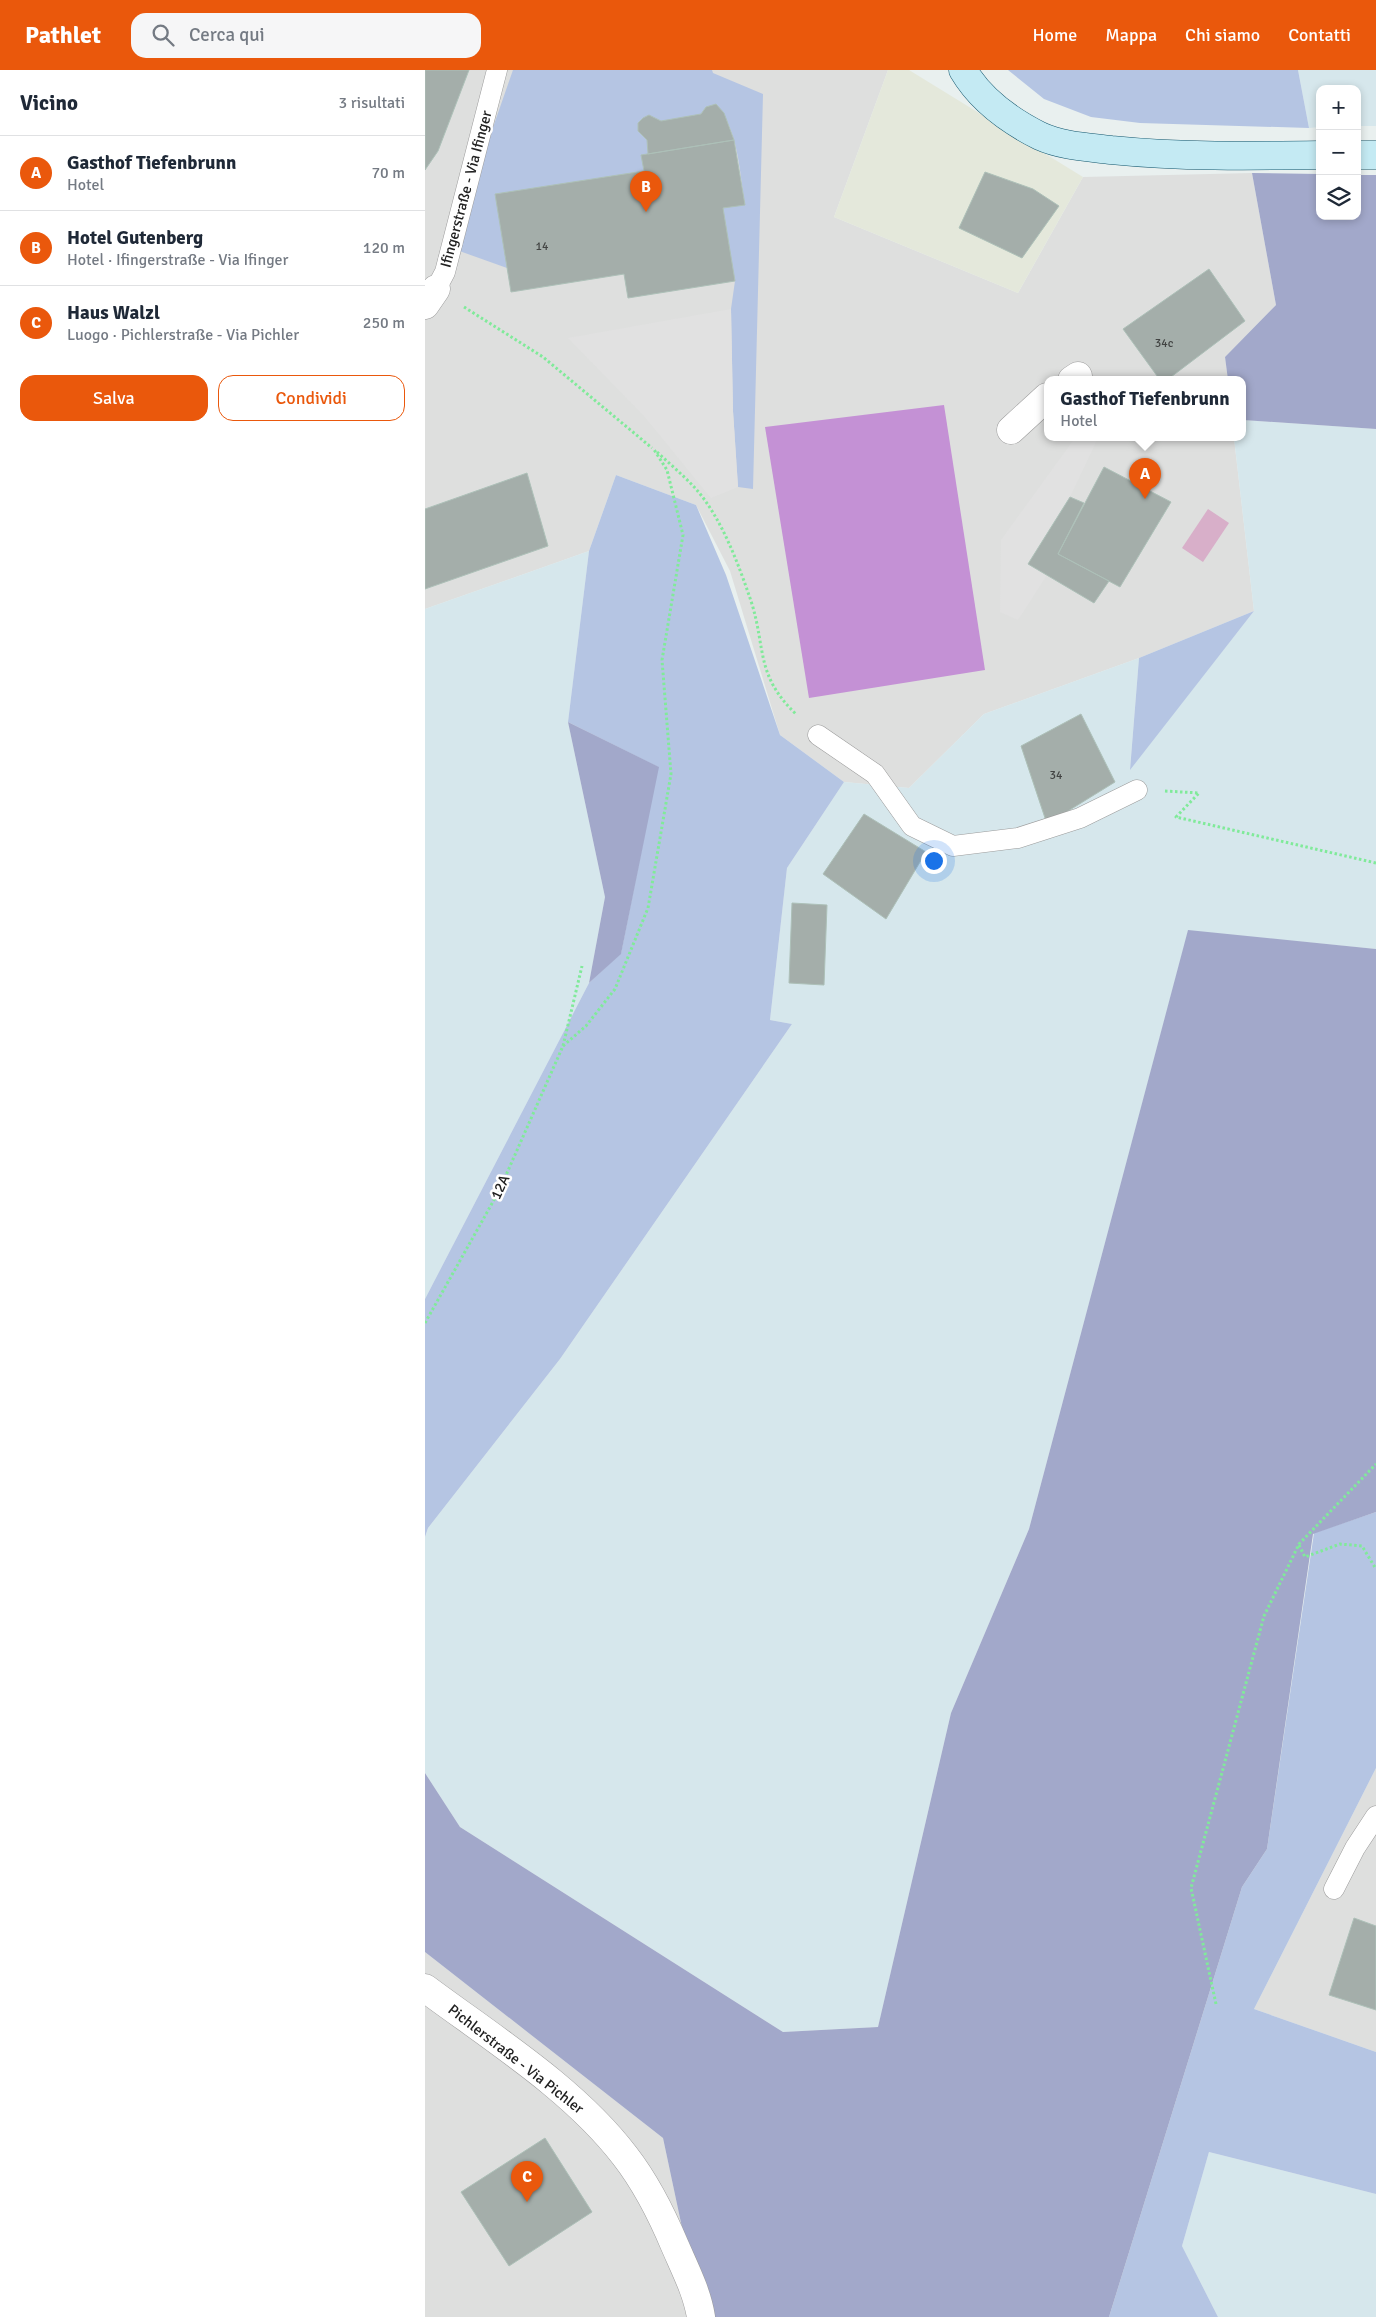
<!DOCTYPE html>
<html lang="it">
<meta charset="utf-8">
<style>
:root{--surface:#fff;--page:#f6f6f7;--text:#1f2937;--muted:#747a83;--line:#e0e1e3;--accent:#ea580c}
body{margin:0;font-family:Signika,sans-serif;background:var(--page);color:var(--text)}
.controls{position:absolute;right:15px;top:15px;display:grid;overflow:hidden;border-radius:10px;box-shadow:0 2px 8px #0003}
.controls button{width:45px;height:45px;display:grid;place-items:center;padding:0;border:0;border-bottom:1px solid var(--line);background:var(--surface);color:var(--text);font:25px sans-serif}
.you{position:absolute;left:508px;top:790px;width:18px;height:18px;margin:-12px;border:4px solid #fff;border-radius:50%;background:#1a73e8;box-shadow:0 0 0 8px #1a73e833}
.badge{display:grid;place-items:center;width:32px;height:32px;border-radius:50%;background:var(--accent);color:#fff;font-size:16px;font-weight:700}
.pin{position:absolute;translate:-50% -41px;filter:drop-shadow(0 1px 2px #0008)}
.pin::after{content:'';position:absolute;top:26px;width:18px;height:15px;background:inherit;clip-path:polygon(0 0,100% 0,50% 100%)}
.popup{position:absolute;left:619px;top:306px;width:202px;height:65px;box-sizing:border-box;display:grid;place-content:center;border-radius:10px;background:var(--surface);filter:drop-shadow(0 1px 4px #0005);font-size:16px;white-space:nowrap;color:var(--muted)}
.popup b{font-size:19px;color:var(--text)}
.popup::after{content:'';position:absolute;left:50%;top:100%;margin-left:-10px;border:10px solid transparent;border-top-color:var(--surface)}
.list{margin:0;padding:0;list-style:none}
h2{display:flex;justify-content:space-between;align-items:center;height:65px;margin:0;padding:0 20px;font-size:21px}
h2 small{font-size:16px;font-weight:400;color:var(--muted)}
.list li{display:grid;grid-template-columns:32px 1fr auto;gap:15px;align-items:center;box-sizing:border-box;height:75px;padding:0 20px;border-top:1px solid var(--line)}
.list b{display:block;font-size:19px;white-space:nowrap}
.list p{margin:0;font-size:16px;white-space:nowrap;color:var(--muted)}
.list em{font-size:16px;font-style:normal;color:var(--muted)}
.actions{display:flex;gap:10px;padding:15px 20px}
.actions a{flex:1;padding:11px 0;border:1px solid var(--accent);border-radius:15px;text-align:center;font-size:18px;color:var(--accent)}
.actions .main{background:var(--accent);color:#fff}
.icon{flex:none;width:28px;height:28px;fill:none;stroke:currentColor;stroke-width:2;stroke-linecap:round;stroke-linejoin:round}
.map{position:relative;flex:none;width:951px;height:2247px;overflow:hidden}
header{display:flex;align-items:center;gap:30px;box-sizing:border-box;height:70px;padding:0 25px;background:var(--accent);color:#fff}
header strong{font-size:24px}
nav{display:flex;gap:28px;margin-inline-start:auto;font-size:18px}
.search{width:350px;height:45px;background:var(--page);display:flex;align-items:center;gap:12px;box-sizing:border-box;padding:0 18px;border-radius:15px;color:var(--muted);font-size:19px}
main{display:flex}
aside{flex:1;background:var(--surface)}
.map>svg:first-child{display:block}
</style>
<header>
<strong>Pathlet</strong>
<div class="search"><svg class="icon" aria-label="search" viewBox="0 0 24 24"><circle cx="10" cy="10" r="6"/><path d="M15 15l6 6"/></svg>Cerca qui</div>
<nav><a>Home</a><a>Mappa</a><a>Chi siamo</a><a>Contatti</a></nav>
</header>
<main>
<aside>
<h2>Vicino<small>3 risultati</small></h2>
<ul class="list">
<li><span class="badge">A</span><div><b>Gasthof Tiefenbrunn</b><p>Hotel</p></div><em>70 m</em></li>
<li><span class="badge">B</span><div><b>Hotel Gutenberg</b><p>Hotel · Ifingerstraße - Via Ifinger</p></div><em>120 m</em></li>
<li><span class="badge">C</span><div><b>Haus Walzl</b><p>Luogo · Pichlerstraße - Via Pichler</p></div><em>250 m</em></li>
</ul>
<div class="actions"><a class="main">Salva</a><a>Condividi</a></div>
</aside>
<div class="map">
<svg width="951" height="2247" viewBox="0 0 951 2247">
<rect width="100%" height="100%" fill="#e9f0ef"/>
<!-- residential -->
<path fill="#dedfde" d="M0,0H463L409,147L593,223L658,107L827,103L851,235L800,287L803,310H622V368H809L829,541L714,588L559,644L484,718L419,712L355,665L305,501L271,435L191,405L164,481L0,539Z
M951,1698V1982L829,1939Z
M0,1882L238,2068L276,2247H0Z"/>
<!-- industrial -->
<path fill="#e4e8db" d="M463,0H484L658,107L593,223L409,147Z"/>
<!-- farmland -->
<path fill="#d6e7ec" d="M873,0H951V56H932V19H895V57L884,58Z
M818,350L951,359V879L763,861L604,1459L526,1643L453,1957L358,1962L35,1757L0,1703V1467L3,1458L135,1289L367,954L345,950L362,798L419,712L484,718L559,644L714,588L705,699L829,541L809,368H818Z
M164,481L143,652L180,827L164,913L0,1229V539Z
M784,2082L951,2124V2247H793L757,2176Z"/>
<!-- grass -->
<path fill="#b5c5e3" d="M88,0H287L288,3L338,24L328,419L313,417L308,341L306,239L310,211L298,138L320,134C314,101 314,61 291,34L281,37L276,44L236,51L225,46L213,53V61L222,70L223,84L217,85L219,101L71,124L82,198L26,178Z
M583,0H873L884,58L715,53L666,47L619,29Z
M191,405L271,435L301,505L355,665L419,712L362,798L345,950L367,954L135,1289L3,1458L0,1467V1229L164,913L196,883L233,697L143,652L164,481Z
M829,541L705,700L714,588Z
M951,1442V1698L829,1939L951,1982V2124L784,2082L757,2176L793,2247H684L817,1817L842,1779L889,1463Z"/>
<!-- forest -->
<path fill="#a2a8ca" d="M827,103L895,104V146H932V105H951V359L818,350V310H803L800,287L851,235Z
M143,652L234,697L196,884L164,913L180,827Z
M763,860L951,879V1442L888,1464L842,1779L817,1817L684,2247H276L238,2068L0,1882V1703L35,1757L358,1962L453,1957L526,1643L604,1459Z"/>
<!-- pitch -->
<path fill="#c491d5" d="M519,335L560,600L384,628L340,357Z"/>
<!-- parking -->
<path fill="#e1e1e1" d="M306,239L308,341L313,417L286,428L219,346L143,268Z
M650,368H673L645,427L603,494L622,505L593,550L575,542L576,470Z"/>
<!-- water -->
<path fill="#d8afc9" d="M783,439L804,453L778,492L757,478Z"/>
<!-- building -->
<path fill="#a4aeaa" stroke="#adc0b8" d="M0,0H44L13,81L0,100Z
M291,34L299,43L309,70L223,84L222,70L213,61V53L218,48L224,45L236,51L276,44L281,37Z
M309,70L320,135L298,138L310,211L203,228L199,204L86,222L70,124L219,101L216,85Z
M560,102L608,119L634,136L597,188L534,158Z
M784,199L820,251L742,310H735L698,259Z
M679,397L746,432L695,517L633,484Z
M102,403L123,476L0,519V439Z
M645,427L659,433L633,484L684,511L669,533L603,494Z
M656,644L690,712L622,754L596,676Z
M439,744L501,782L461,849L398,804Z
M367,833L402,835L399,915L364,913Z
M929,1848L951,1856V1940L904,1925Z
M120,2068L167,2142L84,2196L36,2122Z"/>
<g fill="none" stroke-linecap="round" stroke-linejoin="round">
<defs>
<path id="lane" d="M11,219L20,202L72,0
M393,665L450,704L487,756L528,776L593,768L655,748L712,720
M909,1819L930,1778L951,1746"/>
<path id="street" d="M0,235L11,219
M647,310L653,306
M586,360L622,327
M0,1918C67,1968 149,2019 200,2086C221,2113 237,2145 250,2176C260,2199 272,2222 276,2247"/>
<path id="secondary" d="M538,0C555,29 585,51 615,66C637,76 662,77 686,80C755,87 825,86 895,85
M932,85H951"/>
</defs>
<!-- lane casing -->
<use href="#lane" stroke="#9b9b9b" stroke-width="21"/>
<!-- street casing -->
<use href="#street" stroke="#9b9b9b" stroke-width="29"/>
<!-- secondary casing -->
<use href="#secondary" stroke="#13566d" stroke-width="29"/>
<!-- path -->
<path stroke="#80ea9a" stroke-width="3" stroke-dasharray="2.5 2.5" stroke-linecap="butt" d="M39,237L118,287L227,378
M232,382C245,394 259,406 271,419C297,449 313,493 326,531C341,577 330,605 371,644
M740,721L774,723L751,747L951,793
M138,976L161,956L190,919L223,838L246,704L237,590L258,465L242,400L228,378
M0,1253L74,1121L138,976L157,896
M874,1475L880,1487L915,1474L937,1476L951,1499
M791,1934L766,1818L839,1546L874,1474L951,1394"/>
<!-- lane -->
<use href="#lane" stroke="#fff" stroke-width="20"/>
<!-- street -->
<use href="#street" stroke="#fff" stroke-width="28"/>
<!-- secondary -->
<use href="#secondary" stroke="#c4eaf3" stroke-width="28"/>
</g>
<g text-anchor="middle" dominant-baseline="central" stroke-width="5" stroke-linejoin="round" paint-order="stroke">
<!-- number labels -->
<g font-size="12" fill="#424443">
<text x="117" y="176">14</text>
<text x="739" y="273">34c</text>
<text x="631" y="705">34</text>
</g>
<!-- street labels -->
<g font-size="15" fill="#212121" stroke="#fff">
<text transform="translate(41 119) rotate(-75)">Ifingerstraße - Via Ifinger</text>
<text transform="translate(75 1117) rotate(-65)">12A</text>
<text transform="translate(91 1989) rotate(38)">Pichlerstraße - Via Pichler</text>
</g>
</g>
</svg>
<div class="controls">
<button>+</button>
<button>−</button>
<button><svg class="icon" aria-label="layers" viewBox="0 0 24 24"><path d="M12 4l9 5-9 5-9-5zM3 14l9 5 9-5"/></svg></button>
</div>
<div class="you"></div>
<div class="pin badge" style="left:720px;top:429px">A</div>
<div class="popup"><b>Gasthof Tiefenbrunn</b>Hotel</div>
<div class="pin badge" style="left:221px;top:142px">B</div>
<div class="pin badge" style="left:102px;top:2132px">C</div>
</div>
</main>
